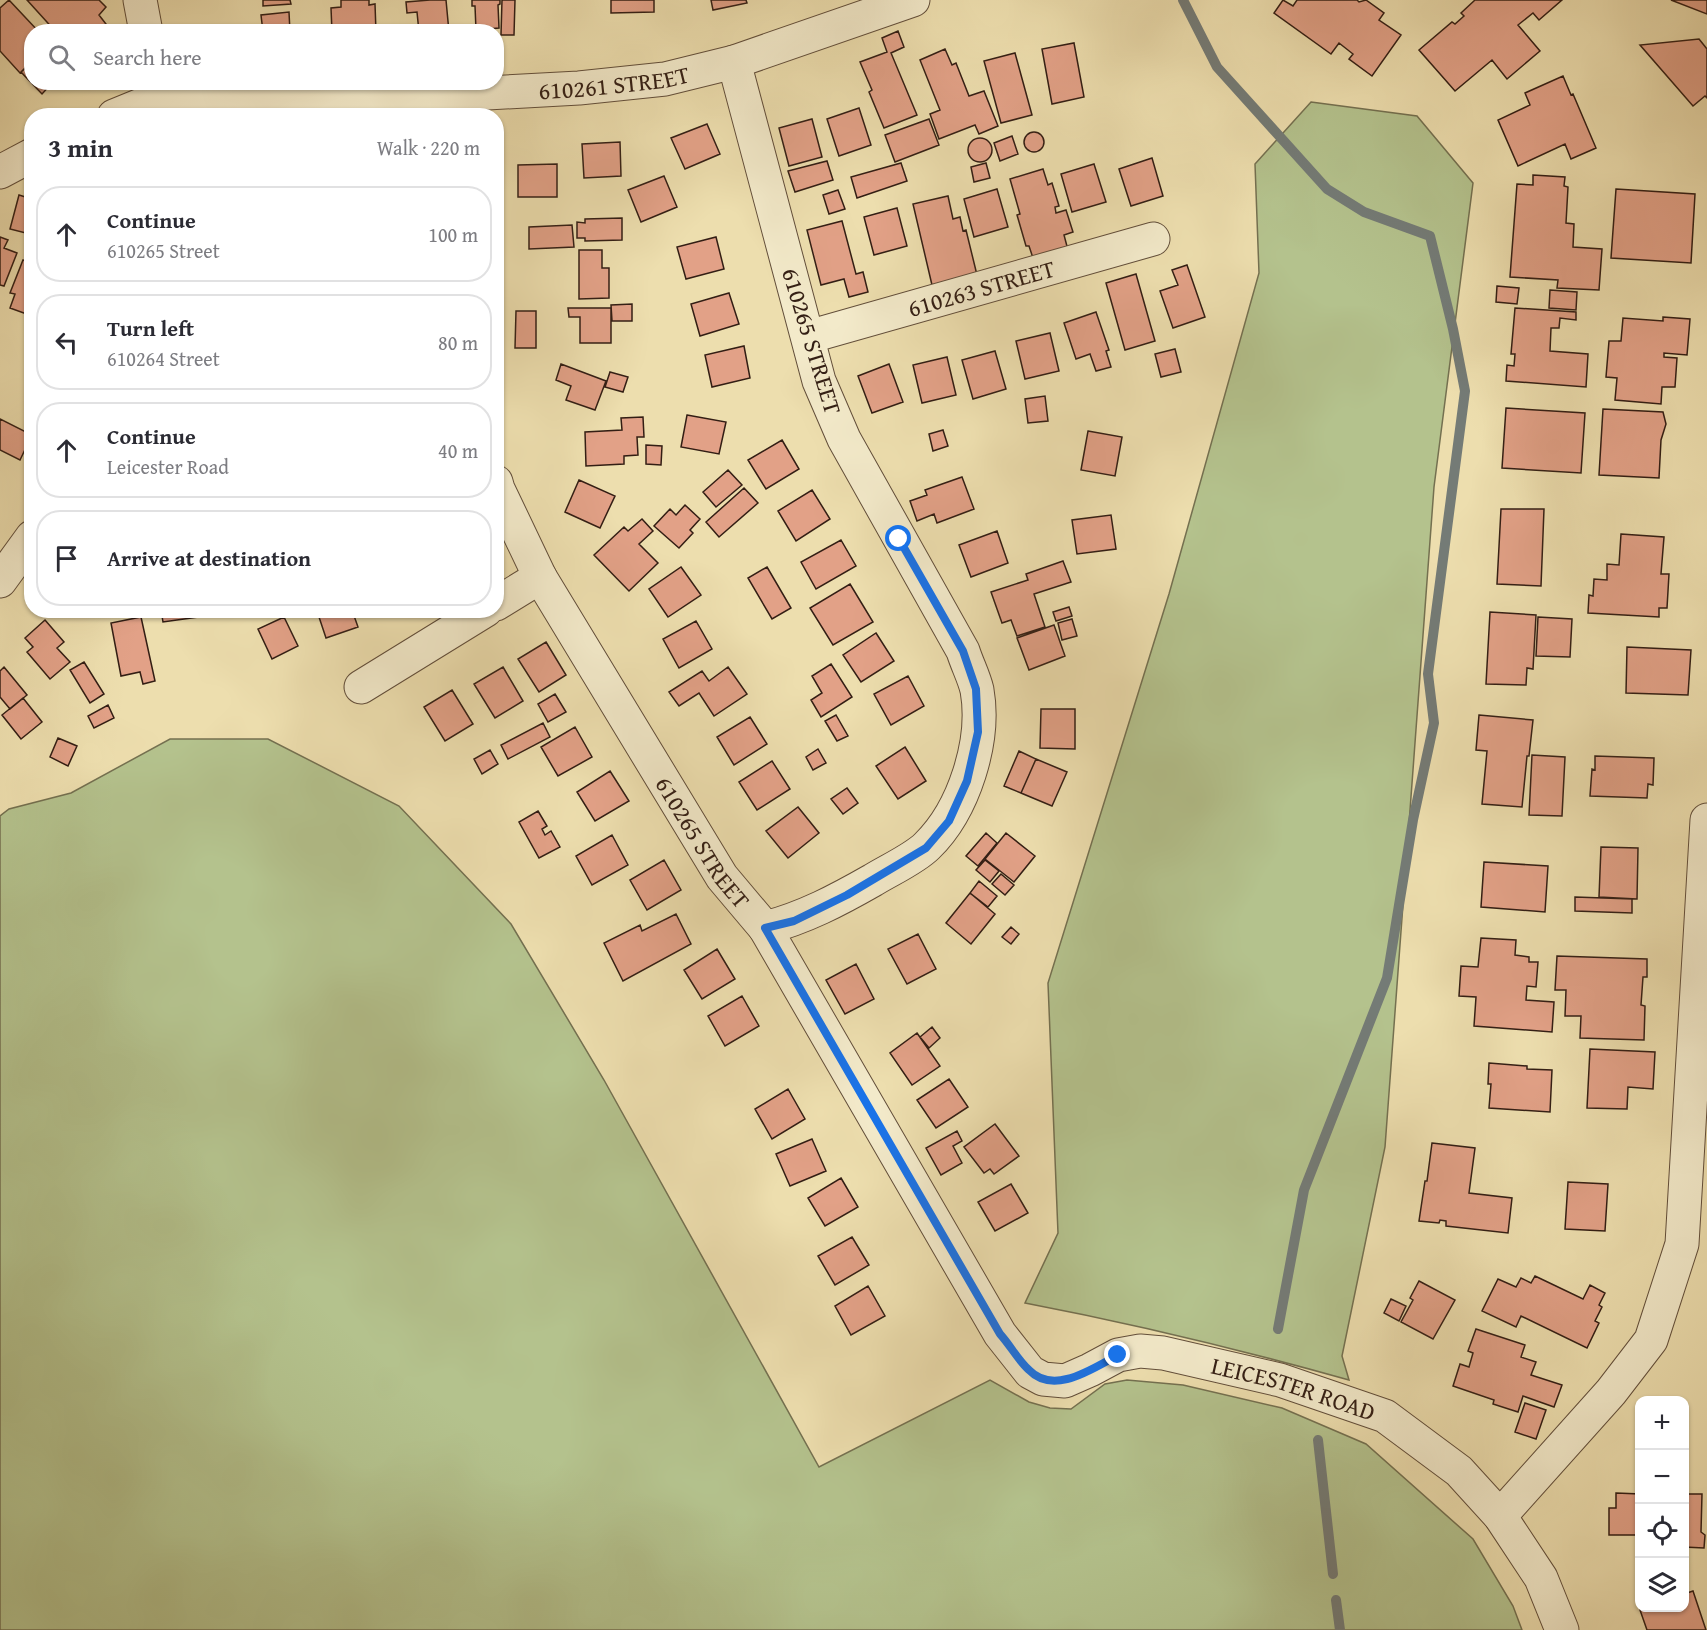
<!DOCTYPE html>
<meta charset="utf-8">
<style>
:root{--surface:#fff;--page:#f7f7f7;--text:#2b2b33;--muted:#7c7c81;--line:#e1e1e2}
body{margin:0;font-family:"Gentium Book Plus",serif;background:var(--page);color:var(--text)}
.controls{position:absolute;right:18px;bottom:18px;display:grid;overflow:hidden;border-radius:12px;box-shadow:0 2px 4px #0004}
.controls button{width:54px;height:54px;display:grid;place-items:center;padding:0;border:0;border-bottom:2px solid var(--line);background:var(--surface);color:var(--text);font:30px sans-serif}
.stop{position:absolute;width:18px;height:18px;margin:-14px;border:4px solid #1a73e8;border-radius:50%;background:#fff}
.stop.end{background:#1a73e8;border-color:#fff;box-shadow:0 2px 6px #0008}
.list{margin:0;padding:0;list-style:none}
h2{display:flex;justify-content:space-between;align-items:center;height:78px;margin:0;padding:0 24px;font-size:26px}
h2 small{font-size:20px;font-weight:400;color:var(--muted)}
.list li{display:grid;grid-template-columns:39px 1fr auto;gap:18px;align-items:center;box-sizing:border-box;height:96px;margin:0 12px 12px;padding:0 12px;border:2px solid var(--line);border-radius:24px}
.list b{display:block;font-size:22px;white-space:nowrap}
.list p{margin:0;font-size:20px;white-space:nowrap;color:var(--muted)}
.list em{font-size:20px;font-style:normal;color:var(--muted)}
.icon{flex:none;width:33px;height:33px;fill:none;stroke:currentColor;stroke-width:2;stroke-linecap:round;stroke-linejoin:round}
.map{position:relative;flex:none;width:1707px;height:1630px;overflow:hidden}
.search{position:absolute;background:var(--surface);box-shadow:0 2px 4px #0004;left:24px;top:24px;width:480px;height:66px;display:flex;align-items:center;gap:15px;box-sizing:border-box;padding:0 21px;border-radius:24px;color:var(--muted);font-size:22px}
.panel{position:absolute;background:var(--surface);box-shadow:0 2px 4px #0004;left:24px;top:108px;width:480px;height:510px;border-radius:24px}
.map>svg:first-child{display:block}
</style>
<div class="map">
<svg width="1707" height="1630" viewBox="0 0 1707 1630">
<rect width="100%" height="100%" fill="#eddeae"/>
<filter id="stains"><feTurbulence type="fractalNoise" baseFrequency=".00333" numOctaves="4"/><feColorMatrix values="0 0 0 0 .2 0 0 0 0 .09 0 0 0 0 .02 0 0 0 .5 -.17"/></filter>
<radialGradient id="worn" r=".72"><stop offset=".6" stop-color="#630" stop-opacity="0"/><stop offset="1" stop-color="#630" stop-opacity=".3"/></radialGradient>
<!-- green -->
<path fill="#b4c28d" stroke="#747050" stroke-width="1.5" d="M1311,102L1417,116L1473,183L1434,487L1385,1147L1342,1356L1349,1380C1242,1350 1135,1324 1025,1303L1058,1233L1048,983L1169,594L1259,273L1255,164Z
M170,739H268L399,806L511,924L604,1080L819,1467L990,1380L1029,1402L1050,1408L1071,1409L1105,1384L1127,1380L1183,1385L1282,1408L1366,1444L1473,1539L1513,1606L1522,1630H0V816L9,809L71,793Z"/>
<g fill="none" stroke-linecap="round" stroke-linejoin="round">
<!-- stream -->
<path stroke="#747b76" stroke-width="10" d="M1183,0L1217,67L1327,189L1364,212L1430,236L1453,329L1465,391L1428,674L1434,723L1413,820L1387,978L1304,1190L1278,1329
M1318,1440L1333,1574
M1336,1600L1340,1630"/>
</g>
<!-- building -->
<path fill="#e2a187" stroke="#331e14" stroke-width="1.5" d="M9,0L39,32H32V61L20,73L0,51V8Z
M27,0H99L106,7L99,15L109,28L105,32H56Z
M263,0H290L291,4L263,6Z
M341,0H369V5L375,4L376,32H332L331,8L341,7Z
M430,0H446L449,32H419L417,12L407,13L406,2Z
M472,0H500V4L498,5L499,28L476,30L475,6H472Z
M502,0H515L514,35H501Z
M611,0H654V12L611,13Z
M711,0H746L747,3L713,10Z
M1283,0L1293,6L1297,0H1357L1359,2L1366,0L1384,13L1379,20L1401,35L1372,76L1349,59L1353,54L1339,43L1331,54L1274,13Z
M1475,0H1562L1539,20L1533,13L1518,25L1540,51L1507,79L1492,60L1455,91L1419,50L1452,22L1455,24L1464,16L1461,13Z
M1671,0H1707V14Z
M289,12L290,32H263L261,15Z
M898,31L904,47L891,53L917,115L884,128L869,92L872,90L860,62L887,52L882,38Z
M1699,39L1707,49V98L1705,96L1693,106L1640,45Z
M1074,43L1084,97L1052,104L1042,49Z
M945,49L952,65L956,63L969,96L984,91L998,126L979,134L975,125L939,139L930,114L940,110L920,60Z
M1015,53L1032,115L1001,123L984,61Z
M32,63V82H53L42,94L21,72Z
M1563,76L1571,95L1573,94L1596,148L1571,159L1565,144L1518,166L1498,120L1530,105L1525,93Z
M859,108L871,145L839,156L827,119Z
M812,119L822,157L789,166L779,128Z
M929,119L939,145L895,162L885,135Z
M707,124L720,154L685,169L671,138Z
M1024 142a10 10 0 1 1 20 0a10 10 0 1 1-20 0Z
M1012,136L1018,154L1000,161L994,143Z
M968 150a12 12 0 1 1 24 0a12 12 0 1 1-24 0Z
M620,142L621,176L584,178L582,144Z
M1152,158L1163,196L1131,206L1119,169Z
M827,161L833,180L795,192L788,171Z
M901,163L907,181L857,198L851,177Z
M986,163L990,178L974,182L971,167Z
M557,164V197H518V165Z
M1094,164L1106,202L1072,212L1061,174Z
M1043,169L1048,185L1052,183L1059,206L1055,207L1056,213L1066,210L1073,232L1064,235L1068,250L1034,261L1029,246H1026L1017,215L1020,214L1010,179Z
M1533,175L1565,177L1564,186L1568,187L1566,223L1574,224L1573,247L1602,249L1599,290L1557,288L1558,280L1510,277L1517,184L1533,185Z
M664,176L677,207L641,222L628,190Z
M997,189L1008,227L974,237L964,199Z
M1616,189L1695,194L1691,263L1611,258Z
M838,190L845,209L829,214L823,195Z
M19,195L32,199V240L29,239L30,234L10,229Z
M948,196L953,219L960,217L963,231L966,230L977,275L932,285L913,204Z
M897,208L907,246L874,255L864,217Z
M622,218V240L585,241V238H577V222L585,223V219Z
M842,221L856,274L863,272L868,292L849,297L844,279L821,285L807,230Z
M572,225L574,247L529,249V227Z
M0,237L8,240L4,248L17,253L4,286L0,285Z
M716,237L724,269L686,279L677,247Z
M579,250H602V268H609V298L579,299Z
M23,260L32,263V316L10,308L15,294L10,293Z
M1187,265L1205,317L1173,328L1160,291L1178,285L1172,270Z
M1136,274L1155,341L1125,350L1106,283Z
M1497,286L1519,288L1517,304L1496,302Z
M1550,290L1577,292L1576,310L1549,308Z
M729,293L739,324L700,336L691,304Z
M632,304V321H612L611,305Z
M568,308H611V343H580V317H569Z
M1515,308L1576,312V320L1560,318L1559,328H1551L1550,351L1588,354L1586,387L1506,381L1507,365L1514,366L1515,354H1511Z
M516,311H536V348H515Z
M1096,312L1109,350L1106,351L1111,367L1096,371L1090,354L1076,359L1064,323Z
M1663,317L1690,319L1687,355L1664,353V357L1677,358L1675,387H1662L1661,404L1615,400L1617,378L1606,377L1609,341H1621L1623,318L1663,321Z
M1050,333L1059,371L1025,379L1016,341Z
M744,346L750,378L712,387L705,355Z
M1175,349L1181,372L1161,377L1155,354Z
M995,351L1006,389L973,399L962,360Z
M947,357L956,395L922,403L913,365Z
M561,364L606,381L595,410L566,400L571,386L556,380Z
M889,364L903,402L872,413L858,376Z
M610,372L628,377L623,392L605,387Z
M1045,396L1048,421L1028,423L1025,399Z
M1506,408L1585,413L1581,473L1502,468Z
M1603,409L1663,412L1666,424L1661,440L1659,478L1599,475Z
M687,415L726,422L719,454L681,447Z
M643,417L644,437H637L638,455L624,456V464L586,466L585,432L622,430L621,418Z
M0,419L32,435L20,460L0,450Z
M943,430L948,446L933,451L929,434Z
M1088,431L1122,437L1115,476L1081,470Z
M782,440L799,469L766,489L748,460Z
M646,445L662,446L661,465L646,464Z
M728,470L742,485L716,507L703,492Z
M962,477L974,509L937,523L934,514L917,521L910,501L927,495L925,490Z
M579,480L615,496L600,528L565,512Z
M744,488L758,503L719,537L706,522Z
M812,490L830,519L796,541L778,511Z
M685,505L700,519L690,530L693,533L679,548L654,526L670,509L676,515Z
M1501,509H1544L1541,586L1497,584Z
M1111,515L1116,549L1077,554L1072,520Z
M642,519L653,531L639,544L658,563L629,591L594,555L624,527L628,531Z
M997,531L1008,563L971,577L959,545Z
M1621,534L1664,537L1661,574H1669L1667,608H1659V617L1588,613L1589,595L1593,596L1594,579L1607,580V564L1619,565Z
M841,540L856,566L816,589L801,562Z
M1063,561L1071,582L1034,594L1045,627L1017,636L1011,620L1002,623L991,592L1028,580L1026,574Z
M681,567L701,595L668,617L649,589Z
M767,567L791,608L772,619L748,578Z
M850,584L873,622L833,645L810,608Z
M1069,607L1072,616L1056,621L1053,612Z
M161,610H197L198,617L163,622Z
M331,610H352L358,627L326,638L319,617L332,613Z
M1490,612L1536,615L1533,669L1527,668L1526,685L1486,684Z
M141,617L155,681L143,684L140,672L121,676L111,623Z
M284,617L298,646L272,659L258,629Z
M1538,617L1572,619L1570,657L1536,656Z
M1072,619L1077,636L1062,640L1058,623Z
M45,620L64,642L57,648L70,662L50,679L27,652L33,647L25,638Z
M696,621L712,649L679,668L663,639Z
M1054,625L1065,656L1029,670L1017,638Z
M876,633L894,661L861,682L843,655Z
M546,642L566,675L539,692L518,659Z
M1627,647L1691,650L1688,695L1626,693Z
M84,662L104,694L90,703L70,670Z
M831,664L852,697L821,717L811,700L822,693L812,676Z
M4,667L27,695L10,709L0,697V671Z
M503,667L523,701L495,718L474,684Z
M728,667L747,694L714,716L699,693L679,706L669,692L702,671L709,681Z
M908,676L924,706L891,725L874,694Z
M452,690L473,724L445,741L424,707Z
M555,694L566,712L548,722L538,704Z
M23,698L42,722L21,739L2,715Z
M108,705L114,718L94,728L88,716Z
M1041,709H1075V749L1040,748Z
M836,715L848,736L837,741L825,721Z
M1479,715L1533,720L1529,756H1527L1522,807L1482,804L1487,751L1476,750Z
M750,717L767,744L734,765L717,737Z
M543,723L550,737L508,759L501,745Z
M575,727L592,757L558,776L541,747Z
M58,738L77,746L68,766L50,757Z
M905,747L926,781L898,799L876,766Z
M818,749L826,763L813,770L806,757Z
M490,750L498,764L482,774L474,759Z
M1019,751L1036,759L1021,793L1004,786Z
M1532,755L1565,757L1562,816L1529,815Z
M1595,756L1654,758L1653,785L1648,784L1647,798L1590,796L1592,769L1595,770Z
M1036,759L1067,772L1052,806L1021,793Z
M772,761L790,789L757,810L739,782Z
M610,771L629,801L595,821L577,792Z
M847,788L858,803L843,814L831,799Z
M798,807L819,833L788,858L766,831Z
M538,811L547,826L542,829L545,835L551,831L560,847L539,858L519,822Z
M986,833L997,843L978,866L966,856Z
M1006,833L1035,856L1014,882L985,859Z
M612,835L628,865L592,885L576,856Z
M1601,847L1638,848L1637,899L1599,897Z
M664,860L681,890L647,910L630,880Z
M985,860L999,871L990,882L976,870Z
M1484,862L1548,866L1545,912L1481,907Z
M1001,874L1014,885L1005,895L992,884Z
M979,881L997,896L988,907L970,893Z
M970,893L995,914L971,944L946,923Z
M1575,897L1632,899V913L1575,911Z
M676,914L691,944L623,981L604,943L640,925L642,931Z
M1011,927L1019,934L1011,944L1002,937Z
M918,934L936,969L907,984L888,949Z
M1481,938L1516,940L1515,955L1529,957V962H1538L1536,987L1527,986L1526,1000L1554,1002L1552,1032L1474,1026L1476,997L1459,996L1461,966L1478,967Z
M717,949L735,979L702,999L684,970Z
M1557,956L1647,959V977H1643L1641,1005L1645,1006L1644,1040L1580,1038L1581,1016H1565L1566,990H1555Z
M856,964L874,999L845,1014L826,980Z
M742,996L759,1026L725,1046L708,1016Z
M932,1027L940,1038L929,1048L920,1037Z
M917,1033L940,1066L912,1085L890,1053Z
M1590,1049L1655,1052L1653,1089L1628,1087L1627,1109L1587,1108Z
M1489,1063L1527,1066V1069L1552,1070L1550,1112L1489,1108L1491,1084H1488Z
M949,1079L968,1107L936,1128L917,1100Z
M788,1089L805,1119L772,1139L755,1109Z
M995,1124L1019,1156L994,1174L990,1169L984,1173L964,1147Z
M957,1131L962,1141L953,1146L962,1163L941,1175L926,1148Z
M812,1139L826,1171L790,1186L776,1154Z
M1432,1143L1475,1148L1469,1193L1512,1198L1508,1233L1446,1226V1221L1440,1220L1439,1223L1419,1221L1425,1181H1427Z
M841,1178L858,1207L825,1226L808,1198Z
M1568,1182L1608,1184L1605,1231L1565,1229Z
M1011,1184L1028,1213L995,1231L978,1202Z
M852,1237L869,1265L835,1285L818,1256Z
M1535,1276L1583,1299L1590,1285L1605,1293L1599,1305L1602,1307L1595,1321L1599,1323L1587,1348L1521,1316L1516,1327L1482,1311L1498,1279L1516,1287L1521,1278L1531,1283Z
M1419,1281L1455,1300L1433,1339L1401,1322L1413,1300L1410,1298Z
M868,1286L885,1316L851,1335L835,1306Z
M1391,1299L1406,1306L1399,1321L1384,1313Z
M1476,1329L1525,1345L1521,1357L1536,1362L1531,1375L1562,1385L1554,1407L1523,1396L1518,1412L1493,1404L1494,1400L1453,1386L1460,1364L1469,1367L1473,1353L1468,1351Z
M1525,1403L1546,1410L1536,1439L1515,1432Z
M1616,1493L1640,1494V1535H1609V1508H1616Z
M1684,1494H1702L1701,1532L1705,1535L1704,1548L1684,1547Z
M1693,1591L1706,1630H1647L1640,1610L1646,1608H1684V1594Z"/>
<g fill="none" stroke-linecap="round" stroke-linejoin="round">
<defs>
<g id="minor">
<path d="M140,0L146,32"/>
<path id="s1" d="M114,116L158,98L270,93H487L579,88L665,79L734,62L913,0"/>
<path d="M0,172L32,155"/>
<path id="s2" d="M808,337L1153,239"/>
<path id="s3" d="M496,482L498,489L540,577L722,877L765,928C804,918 838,900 873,880C889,870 914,859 927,846C964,810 986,741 977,690C974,677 967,664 963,651L844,439L819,381L734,62"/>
<path d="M0,581L32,537"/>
<path d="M496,604L540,577"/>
<path d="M361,687L486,610"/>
<path id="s4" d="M765,928L1000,1334L1030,1372L1043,1379L1065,1381L1090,1370L1118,1355L1140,1351L1163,1353L1280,1380L1385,1416L1459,1471L1500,1516L1541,1578L1562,1630"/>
<path d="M1500,1516L1611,1392L1651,1340L1682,1244L1707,820"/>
</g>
</defs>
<!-- minor casing -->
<use href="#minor" stroke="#624e3a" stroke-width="35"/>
<!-- minor -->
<use href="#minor" stroke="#f3eaca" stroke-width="33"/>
</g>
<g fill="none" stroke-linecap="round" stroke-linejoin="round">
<!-- route -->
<path stroke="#1a73e8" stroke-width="8" d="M899,539L963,651L976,689L978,732L967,781L949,821L926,848L847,895L794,921L765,928L1000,1334C1010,1345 1018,1360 1029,1370C1054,1396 1093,1368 1118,1355"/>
</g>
<g text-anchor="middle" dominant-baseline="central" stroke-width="4.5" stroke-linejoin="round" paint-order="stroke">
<!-- street labels -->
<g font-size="24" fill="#331e14" stroke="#f3eaca">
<text stroke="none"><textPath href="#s1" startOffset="504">610261 STREET</textPath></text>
<text stroke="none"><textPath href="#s2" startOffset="180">610263 STREET</textPath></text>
<text transform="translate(812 341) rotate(73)">610265 STREET</text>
<text stroke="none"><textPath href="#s3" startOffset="416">610265 STREET</textPath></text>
<text stroke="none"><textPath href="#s4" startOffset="794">LEICESTER ROAD</textPath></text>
</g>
</g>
<rect width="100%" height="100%" filter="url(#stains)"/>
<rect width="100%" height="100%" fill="url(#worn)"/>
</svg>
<div class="controls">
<button>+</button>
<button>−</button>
<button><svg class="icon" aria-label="locate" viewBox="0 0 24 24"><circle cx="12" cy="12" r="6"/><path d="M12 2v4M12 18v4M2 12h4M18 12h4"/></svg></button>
<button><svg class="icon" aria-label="layers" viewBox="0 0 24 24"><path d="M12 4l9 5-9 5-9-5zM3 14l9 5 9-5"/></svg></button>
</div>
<div class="stop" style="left:899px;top:539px"></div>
<div class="stop end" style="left:1118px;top:1355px"></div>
<div class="search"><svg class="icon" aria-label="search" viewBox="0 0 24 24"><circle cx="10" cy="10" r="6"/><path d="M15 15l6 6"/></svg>Search here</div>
<section class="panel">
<h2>3 min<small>Walk · 220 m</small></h2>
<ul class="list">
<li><svg class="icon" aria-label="ahead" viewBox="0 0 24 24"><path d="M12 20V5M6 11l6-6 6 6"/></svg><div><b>Continue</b><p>610265 Street</p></div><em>100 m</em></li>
<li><svg class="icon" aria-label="left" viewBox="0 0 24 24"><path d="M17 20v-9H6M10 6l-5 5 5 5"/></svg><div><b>Turn left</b><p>610264 Street</p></div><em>80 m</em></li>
<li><svg class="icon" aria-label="ahead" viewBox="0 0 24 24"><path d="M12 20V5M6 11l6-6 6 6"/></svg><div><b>Continue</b><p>Leicester Road</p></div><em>40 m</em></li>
<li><svg class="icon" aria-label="arrive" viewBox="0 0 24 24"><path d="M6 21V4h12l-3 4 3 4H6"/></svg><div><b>Arrive at destination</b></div></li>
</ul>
</section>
</div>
